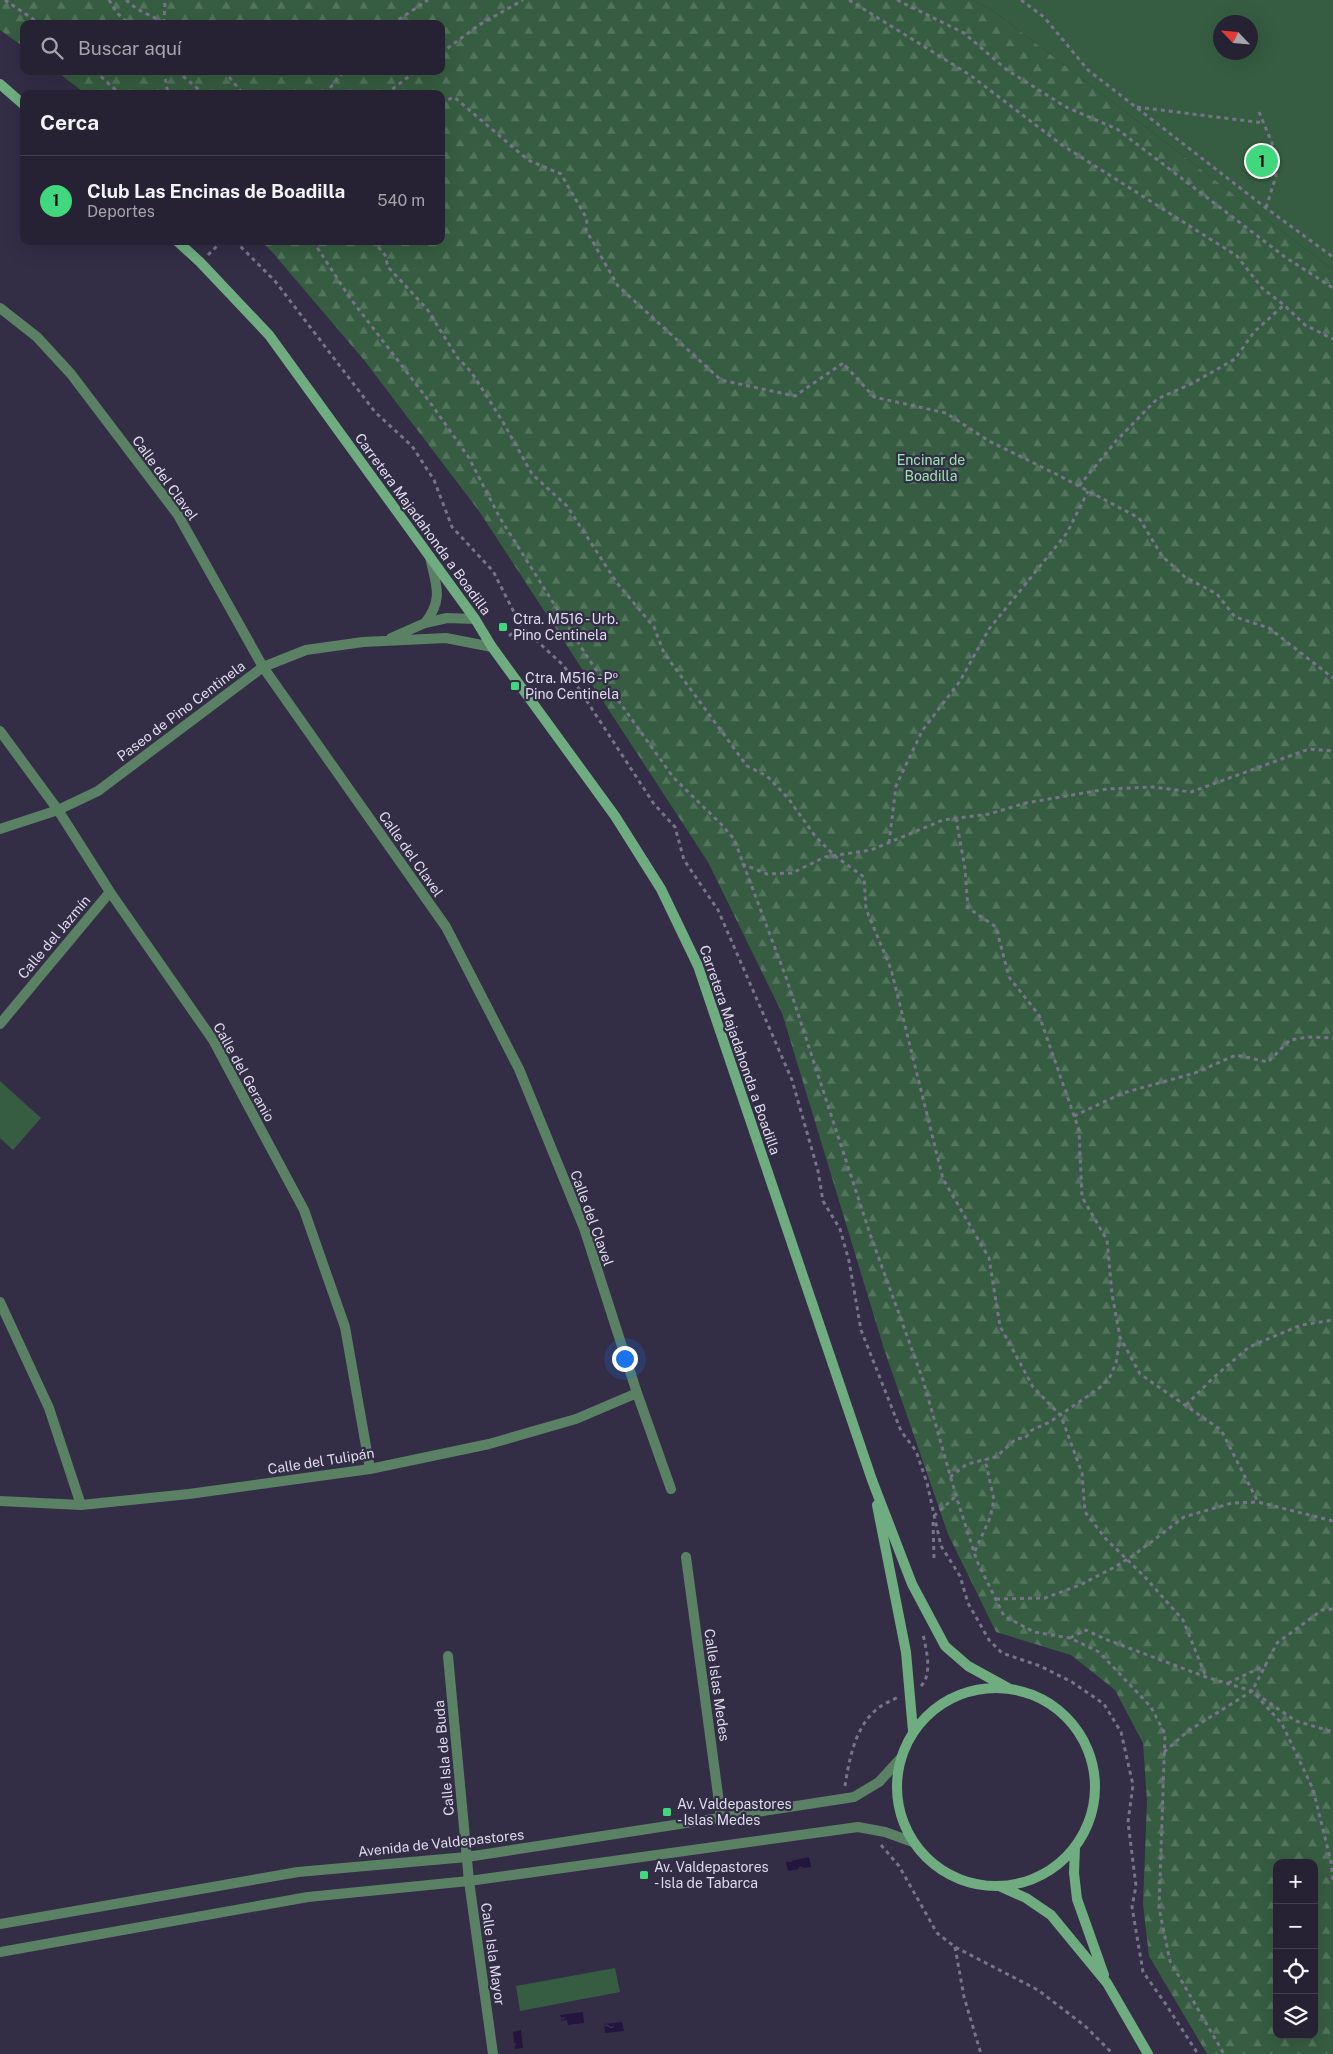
<!DOCTYPE html>
<html lang="es">
<meta charset="utf-8">
<style>
:root{--surface:#262234;--page:#322f40;--text:#f1f3f6;--muted:#a4a4ac;--line:#423f4f;--accent:#41d77c}
body{margin:0;font-family:"Public Sans",sans-serif;background:var(--page);color:var(--text)}
.controls{position:absolute;right:15px;bottom:15px;display:grid;overflow:hidden;border-radius:10px;box-shadow:0 5px 20px #0002}
.controls button{width:45px;height:45px;display:grid;place-items:center;padding:0;border:0;border-bottom:1px solid var(--line);background:var(--surface);color:var(--text);font:25px sans-serif}
.compass{position:absolute;left:1213px;top:15px;width:45px;height:45px;border-radius:50%;background:var(--surface);box-shadow:0 5px 20px #0002;rotate:296deg}
.you{position:absolute;left:624px;top:1358px;width:18px;height:18px;margin:-12px;border:4px solid #fff;border-radius:50%;background:#1a73e8;box-shadow:0 0 0 8px #1a73e833}
.badge{display:grid;place-items:center;width:32px;height:32px;border-radius:50%;background:var(--accent);color:#111;font-size:16px;font-weight:700}
.pin{position:absolute;translate:-50% -50%;border:2px solid #fff;box-shadow:0 1px 5px #0006}
.list{margin:0;padding:0;list-style:none}
h2{display:flex;justify-content:space-between;align-items:center;height:65px;margin:0;padding:0 20px;font-size:21px}
h2 small{font-size:16px;font-weight:400;color:var(--muted)}
.list li{display:grid;grid-template-columns:32px 1fr auto;gap:15px;align-items:center;box-sizing:border-box;height:90px;padding:0 20px;border-top:1px solid var(--line)}
.list b{display:block;font-size:19px;white-space:nowrap}
.list p{margin:0;font-size:16px;white-space:nowrap;color:var(--muted)}
.list em{font-size:16px;font-style:normal;color:var(--muted)}
.icon{flex:none;width:28px;height:28px;fill:none;stroke:currentColor;stroke-width:2;stroke-linecap:round;stroke-linejoin:round}
.map{position:relative;flex:none;width:1333px;height:2054px;overflow:hidden}
.search{position:absolute;background:var(--surface);box-shadow:0 5px 20px #0002;left:20px;top:20px;width:425px;height:55px;display:flex;align-items:center;gap:12px;box-sizing:border-box;padding:0 18px;border-radius:10px;color:var(--muted);font-size:19px}
.panel{position:absolute;background:var(--surface);box-shadow:0 5px 20px #0002;left:20px;top:90px;width:425px;height:155px;border-radius:10px}
.map>svg:first-child{display:block}
</style>
<div class="map">
<svg width="1333" height="2054" viewBox="0 0 1333 2054">
<defs>
<pattern id="forest-firs" width="22" height="20" patternUnits="userSpaceOnUse" patternTransform="scale(1.25)"><rect width="22" height="20" fill="#365d41"/><path d="M5 1l3.5 6h-7zM16 11l3.5 6h-7z" fill="#53745d"/></pattern>
<pattern id="water-ripples" width="26" height="14" patternUnits="userSpaceOnUse" patternTransform="scale(1.25)"><rect width="26" height="14" fill="#22153e"/><path d="M2 4q2-2 4 0t4 0M15 11q2-2 4 0t4 0" fill="none" stroke="#42365a"/></pattern>
</defs>
<rect width="100%" height="100%" fill="#332d46"/>
<!-- green -->
<path fill="#365d41" fill-rule="evenodd" d="M972,0H1333V270L992,10ZM1220,22H1250V52H1220Z
M0,1081L41,1118L13,1150L0,1138Z
M615,1968L620,1992L520,2011L516,1986Z"/>
<!-- forest -->
<path fill="url(#forest-firs)" fill-rule="evenodd" d="M0,0H972L992,10L1333,270V2054H1207L1149,1956L1143,1904L1147,1801L1143,1743L1115,1690L1071,1655L996,1632L948,1534L884,1349L782,1013L708,862L479,511L364,360L273,253L261,241H441V94H86L56,71H441V24H24V47L0,30ZM1277,1863H1314V2035H1277Z"/>
<!-- water -->
<path fill="url(#water-ripples)" d="M809,1857L811,1867L788,1871L786,1862Z
M583,2012L584,2023L568,2025L567,2020L561,2021L560,2015Z
M622,2022L624,2031L605,2033L604,2024Z
M521,2030L523,2048L515,2049L513,2032Z"/>
<g fill="none" stroke-linecap="round" stroke-linejoin="round">
<!-- path -->
<path stroke="#777388" stroke-width="3" stroke-dasharray="4 4" stroke-linecap="butt" d="M5,0L40,24
M109,0L117,13L129,24
M126,0L137,9L167,24
M849,0L970,75L1062,145L1237,256L1262,288L1284,305L1305,325L1333,339
M897,0L964,33L1007,70L1066,107L1117,129L1285,257L1333,288
M1021,0L1044,17L1088,70L1266,208L1333,257
M164,23L165,0
M392,24L428,0
M441,53L479,25L523,0
M95,71L120,94
M164,71L168,94
M177,71L204,94
M224,71L243,94
M325,94L344,71
M386,94L416,71
M441,103L454,97L528,160L561,174L587,219L586,230L618,286L721,380L795,396L843,363L874,397L946,413L989,441L1056,474L1139,518L1162,556L1185,577L1217,594L1235,617L1269,628L1333,678
M1137,107L1264,123
M1259,112L1272,143L1276,176L1266,208
M235,241L275,281L375,412L412,446L434,480L452,527L493,571L521,626L564,666L654,804L675,827L684,860L718,910L792,1080L818,1171L823,1201L840,1229L849,1261L861,1330L901,1431L916,1451L927,1483L941,1546L960,1576L968,1603L989,1640L1002,1653L1040,1666L1072,1682L1104,1704L1121,1732L1133,1785L1128,1822L1136,1886L1132,1907L1143,1972L1163,2000L1198,2054
M313,241L350,298L432,405L469,458L500,518L588,658L673,777L721,824L734,839L787,980L870,1234L923,1380L956,1496L977,1561L1004,1616L1034,1632L1070,1638L1099,1652L1151,1707L1165,1734L1159,1908L1170,1961L1224,2054
M373,241L385,255L388,267L427,309L457,357L472,373L503,422L532,474L567,506L617,583L654,627L664,653L747,766L767,776L788,798L815,836L835,856L864,877L866,909L891,969L943,1179L989,1258L1000,1326L1033,1387L1061,1416L1082,1473L1085,1512L1106,1539L1144,1576L1183,1620L1206,1677
M208,255L222,241
M1079,486L1116,441L1157,399L1191,384L1235,359L1254,332L1284,305
M509,636L521,626
M956,818L965,869L968,908L996,927L1009,977L1039,1015L1079,1130L1082,1197L1107,1240L1112,1294L1120,1337L1140,1374L1221,1430L1258,1502L1333,1521
M889,843L896,786L922,731L960,681L989,629L1067,533L1088,491
M742,864L767,874L792,873L825,857L871,850L943,820L989,814L1026,803L1107,789L1153,787L1191,792L1309,749L1333,751
M1074,1116L1123,1093L1195,1073L1236,1055L1268,1062L1290,1040L1308,1037L1333,1038
M1186,1405L1213,1378L1249,1347L1301,1325L1333,1320
M950,1477L967,1464L996,1457L1016,1439L1025,1438L1032,1430L1050,1422L1098,1389L1109,1379L1116,1363L1120,1338
M934,1516L956,1496
M933,1522L934,1558
M975,1551L990,1518L994,1500L985,1459
M996,1599L1045,1598L1080,1585L1113,1568L1134,1555L1184,1517L1232,1503L1258,1502
M1070,1638L1086,1630L1105,1639L1206,1677L1252,1691L1296,1721L1333,1732
M1228,1683L1266,1665
M921,1686C933,1674 926,1649 923,1634
M1256,1695L1282,1724L1313,1789L1331,1862L1333,1880
M1164,1752L1188,1731L1252,1691L1277,1643L1322,1610L1333,1609
M845,1786C849,1760 855,1727 877,1709C883,1704 891,1701 898,1697
M881,1845L899,1866L937,1933L955,1947L1038,1990L1085,2026L1113,2054
M955,1947L964,1997L981,2054"/>
<!-- street -->
<path stroke="#5b8165" stroke-width="10" d="M0,308L37,337L71,374L178,515L263,667L446,927L519,1069L584,1228L637,1393L671,1489
M425,623C444,599 436,585 430,557
M391,638L425,623L447,618L475,619
M0,731L58,810L110,892L213,1040L304,1210L345,1327L370,1469
M0,829L58,810L98,791L263,667L306,650L363,642L446,638L492,647
M0,1024L110,892
M0,1302L49,1408L81,1505
M0,1501L81,1505L189,1494L370,1469L489,1444L576,1419L637,1393
M686,1557L721,1817
M448,1656L469,1881L493,2054
M0,1924L298,1872L467,1857L854,1797L879,1782L901,1758
M0,1952L308,1897L469,1881L858,1827L885,1832L913,1842"/>
<!-- secondary -->
<path stroke="#6fad80" stroke-width="10" d="M0,84L24,105
M177,241L200,262L269,335L475,619L492,647L615,816L661,889L698,966L872,1480L912,1584L945,1646L968,1666L1008,1688
M877,1505L906,1652L913,1731
M897 1787a99 99 0 1 1 198 0a99 99 0 1 1-198 0Z
M1075,1847L1074,1873L1077,1899L1104,1975
M999,1886L1026,1898L1051,1915L1107,1983L1148,2054"/>
</g>
<!-- markers -->
<g fill="#41d77c" stroke="#332d46" stroke-width="2">
<rect x="498" y="622" width="10" height="10" rx="2.5"/>
<rect x="510" y="681" width="10" height="10" rx="2.5"/>
<rect x="662" y="1807" width="10" height="10" rx="2.5"/>
<rect x="639" y="1870" width="10" height="10" rx="2.5"/>
</g>
<g text-anchor="middle" dominant-baseline="central" stroke-width="4.5" stroke-linejoin="round" paint-order="stroke">
<!-- park labels -->
<g font-size="14" fill="#9ae5ae" stroke="#332d46">
<text x="931" y="460">Encinar de<tspan x="931" dy="16">Boadilla</tspan></text>
</g>
<!-- street labels -->
<g font-size="14" fill="#dfdcec" stroke="#332d46">
<text transform="translate(165 478) rotate(54)">Calle del Clavel</text>
<text transform="translate(423 524) rotate(54)">Carretera Majadahonda a Boadilla</text>
<text transform="translate(181 711) rotate(-37)">Paseo de Pino Centinela</text>
<text transform="translate(411 854) rotate(55)">Calle del Clavel</text>
<text transform="translate(54 937) rotate(-50)">Calle del Jazmín</text>
<text transform="translate(740 1050) rotate(71)">Carretera Majadahonda a Boadilla</text>
<text transform="translate(244 1072) rotate(61)">Calle del Geranio</text>
<text transform="translate(592 1218) rotate(70)">Calle del Clavel</text>
<text transform="translate(321 1461) rotate(-9)">Calle del Tulipán</text>
<text transform="translate(717 1685) rotate(82)">Calle Islas Medes</text>
<text transform="translate(444 1758) rotate(-95)">Calle Isla de Buda</text>
<text transform="translate(441 1843) rotate(-6)">Avenida de Valdepastores</text>
<text transform="translate(493 1954) rotate(82)">Calle Isla Mayor</text>
</g>
<!-- poi labels -->
<g font-size="14" fill="#dfdcec" stroke="#332d46" text-anchor="start">
<text x="513" y="619">Ctra. M516 - Urb.<tspan x="513" dy="16">Pino Centinela</tspan></text>
<text x="525" y="678">Ctra. M516 - Pº<tspan x="525" dy="16">Pino Centinela</tspan></text>
<text x="677" y="1804">Av. Valdepastores<tspan x="677" dy="16">- Islas Medes</tspan></text>
<text x="654" y="1867">Av. Valdepastores<tspan x="654" dy="16">- Isla de Tabarca</tspan></text>
</g>
</g>
</svg>
<div class="controls">
<button>+</button>
<button>−</button>
<button><svg class="icon" aria-label="locate" viewBox="0 0 24 24"><circle cx="12" cy="12" r="6"/><path d="M12 2v4M12 18v4M2 12h4M18 12h4"/></svg></button>
<button><svg class="icon" aria-label="layers" viewBox="0 0 24 24"><path d="M12 4l9 5-9 5-9-5zM3 14l9 5 9-5"/></svg></button>
</div>
<svg class="compass" viewBox="-18 -18 36 36"><path d="M0-13l5 13h-10z" fill="#e53935"/><path d="M0 13l5-13h-10z" fill="#a4a4ac"/></svg>
<div class="you"></div>
<div class="pin badge" style="left:1262px;top:161px">1</div>
<div class="search"><svg class="icon" aria-label="search" viewBox="0 0 24 24"><circle cx="10" cy="10" r="6"/><path d="M15 15l6 6"/></svg>Buscar aquí</div>
<section class="panel">
<h2>Cerca<small></small></h2>
<ul class="list">
<li><span class="badge">1</span><div><b>Club Las Encinas de Boadilla</b><p>Deportes</p></div><em>540 m</em></li>
</ul>
</section>
</div>
